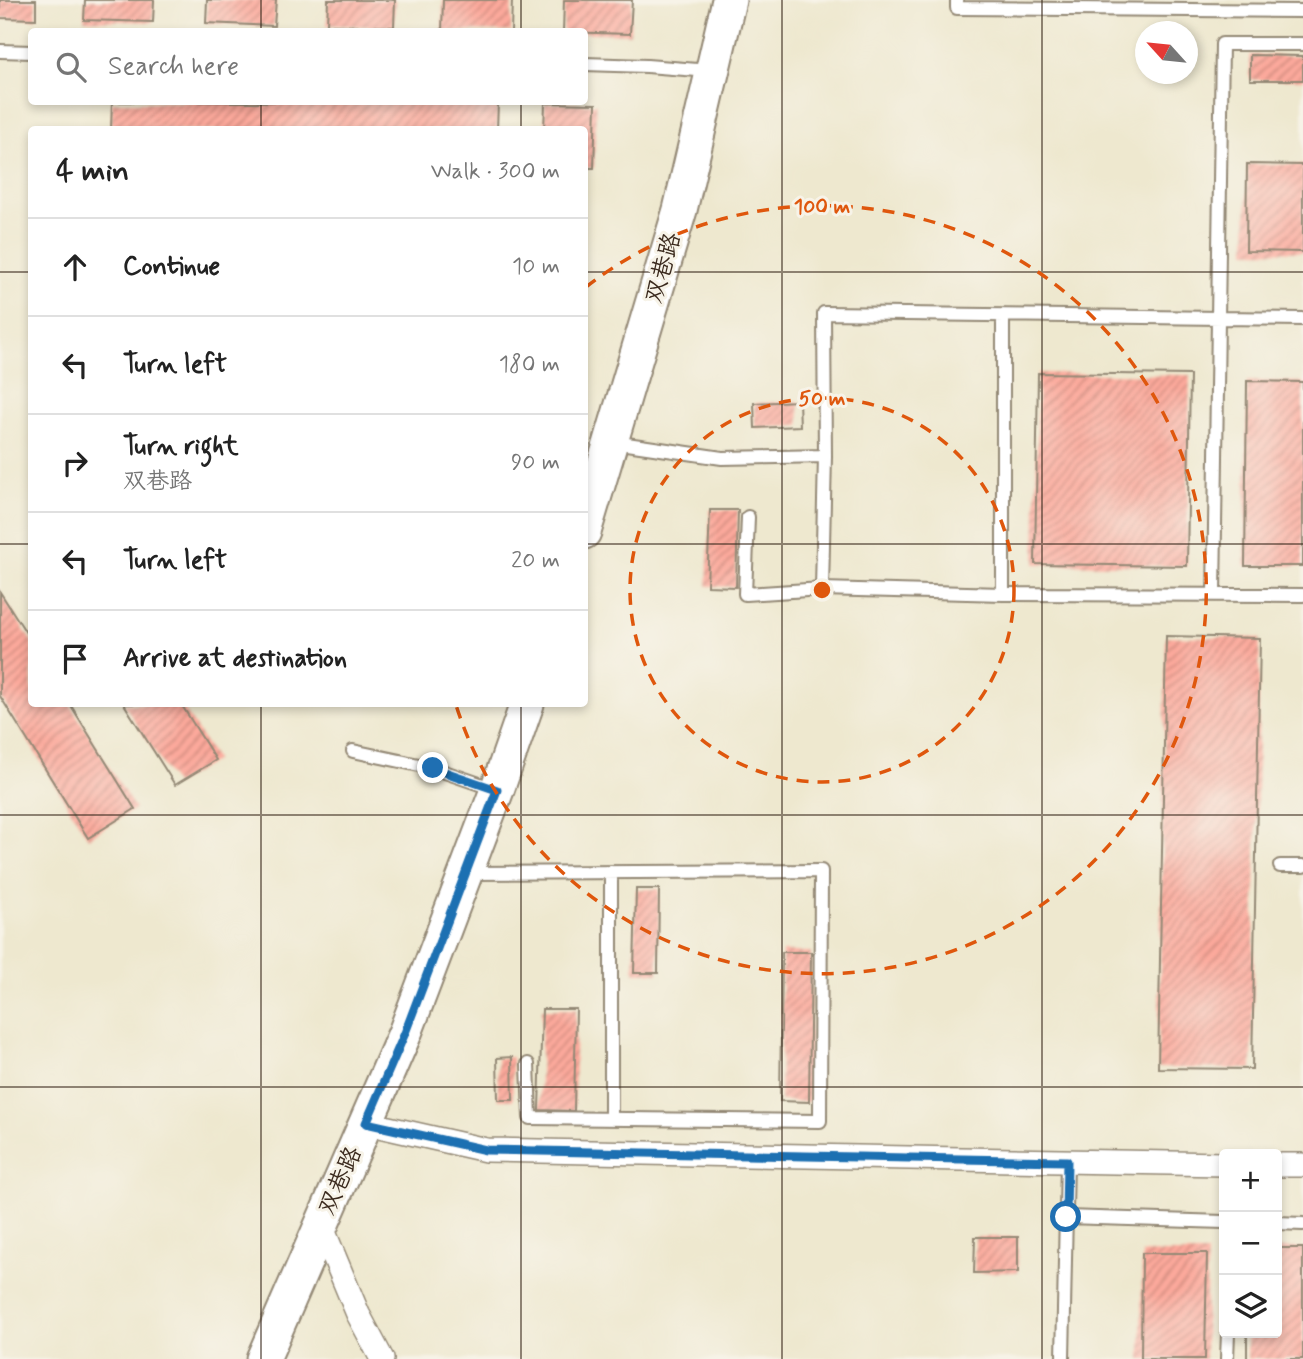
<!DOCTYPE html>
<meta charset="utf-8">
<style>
:root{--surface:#fff;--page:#f6f6f6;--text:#222;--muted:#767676;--line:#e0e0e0}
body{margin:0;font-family:Mynerve,"LXGW WenKai TC",sans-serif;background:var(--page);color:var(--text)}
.controls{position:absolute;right:21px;bottom:21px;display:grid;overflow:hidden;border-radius:7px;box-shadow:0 4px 10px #0003}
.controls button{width:63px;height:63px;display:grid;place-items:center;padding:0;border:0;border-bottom:2px solid var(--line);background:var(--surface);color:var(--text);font:35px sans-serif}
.compass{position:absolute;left:1135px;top:21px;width:63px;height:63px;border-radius:50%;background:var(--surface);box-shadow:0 4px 10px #0003;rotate:297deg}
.stop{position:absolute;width:21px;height:21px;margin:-16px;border:5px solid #1f6fb2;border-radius:50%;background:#fff}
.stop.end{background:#1f6fb2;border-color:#fff;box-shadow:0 2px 7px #0008}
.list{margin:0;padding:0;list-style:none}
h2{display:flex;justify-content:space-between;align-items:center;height:91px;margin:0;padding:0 28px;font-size:30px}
h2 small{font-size:23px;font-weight:400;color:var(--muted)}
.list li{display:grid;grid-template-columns:46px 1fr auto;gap:21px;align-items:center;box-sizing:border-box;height:98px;padding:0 28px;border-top:2px solid var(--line)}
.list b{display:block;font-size:26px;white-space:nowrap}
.list p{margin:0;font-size:23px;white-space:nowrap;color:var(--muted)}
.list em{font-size:23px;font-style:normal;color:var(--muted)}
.icon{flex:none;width:38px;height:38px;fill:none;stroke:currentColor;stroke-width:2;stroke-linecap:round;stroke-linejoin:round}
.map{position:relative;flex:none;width:1303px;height:1359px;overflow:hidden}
.search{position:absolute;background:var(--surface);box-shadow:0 4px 10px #0003;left:28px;top:28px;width:560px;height:77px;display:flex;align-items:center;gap:18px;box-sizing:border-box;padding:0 24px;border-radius:7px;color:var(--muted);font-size:26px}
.panel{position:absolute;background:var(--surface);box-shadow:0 4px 10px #0003;left:28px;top:126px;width:560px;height:581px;border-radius:7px}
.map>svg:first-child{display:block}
</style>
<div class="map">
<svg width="1303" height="1359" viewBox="0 0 1303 1359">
<defs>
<pattern id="building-hatch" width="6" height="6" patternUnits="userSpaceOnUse" patternTransform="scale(1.75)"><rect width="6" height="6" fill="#fca99b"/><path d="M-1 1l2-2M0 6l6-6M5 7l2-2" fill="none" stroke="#cd8a7e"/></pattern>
</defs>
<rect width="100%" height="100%" fill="#f7f3e8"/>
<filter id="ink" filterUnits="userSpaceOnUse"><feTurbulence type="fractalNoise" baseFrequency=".0143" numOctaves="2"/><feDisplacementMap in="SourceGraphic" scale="14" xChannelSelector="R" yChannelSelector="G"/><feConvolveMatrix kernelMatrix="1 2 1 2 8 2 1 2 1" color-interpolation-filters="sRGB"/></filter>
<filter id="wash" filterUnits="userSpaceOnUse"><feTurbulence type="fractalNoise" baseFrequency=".00686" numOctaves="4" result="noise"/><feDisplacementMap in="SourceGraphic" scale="28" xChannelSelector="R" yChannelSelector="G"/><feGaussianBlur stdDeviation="1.57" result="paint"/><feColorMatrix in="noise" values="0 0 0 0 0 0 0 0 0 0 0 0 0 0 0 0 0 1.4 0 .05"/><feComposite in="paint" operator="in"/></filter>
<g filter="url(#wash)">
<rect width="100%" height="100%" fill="#eee8cf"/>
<g id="blocks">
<!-- building -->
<path fill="url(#building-hatch)" d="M0,0H36V19L0,18Z
M85,0H154L153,22L84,20Z
M207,0H276L274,26L206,23Z
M328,0H395L394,27L327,25Z
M443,0H512L511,32L442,31Z
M564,0H632L630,34L563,32Z
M1250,55L1303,56V80H1250Z
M112,102H498L497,130H111Z
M545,103L596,104L594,168H584V130H544Z
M1247,164L1303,165V252L1246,251Z
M1038,373L1190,375L1187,566L1035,564Z
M1247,381L1303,382V566H1245Z
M799,401L800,426L755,428L754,403Z
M710,510H738L736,587L707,586Z
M0,592L32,642V704H70L135,809L88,838L0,696Z
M1166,636L1260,638L1252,1069L1158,1068Z
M124,704H181L216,760L175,785Z
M636,889H659L658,973H634Z
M782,952H811L809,1102L780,1101Z
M542,1009H576L574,1111L539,1110Z
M512,1057L513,1100H498L497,1058Z
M975,1237H1018V1272L974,1273Z
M1277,1248H1303V1359H1247V1333H1277Z
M1142,1253H1207L1205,1359H1141Z"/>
</g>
</g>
<g filter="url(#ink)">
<use href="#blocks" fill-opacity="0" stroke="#948976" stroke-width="2"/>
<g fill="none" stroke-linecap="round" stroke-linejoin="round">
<defs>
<path id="service" d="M957,0V8L1303,11
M0,51L32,52
M584,64L647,66L710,71
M613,442L722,458L825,456
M748,517L745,594L822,589L1003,594L1303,595
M822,589L825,456L824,313L1303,319
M1003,594V316
M1214,595L1222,44H1303
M353,751L433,768L497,790
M1280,866H1303
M611,872V1119
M466,873L821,871L820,1121L530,1118L528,1064
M1066,1217L1224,1222
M1277,1223L1303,1224
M1063,1359L1067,1161
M1227,1359L1228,1333"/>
<path id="minor" d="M366,1123L486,1150L1224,1164
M1277,1165H1303
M321,1225L358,1314L382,1359"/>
<path id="secondary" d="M584,532L680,210L729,0
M263,1359L405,1033L497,790L527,704"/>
</defs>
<!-- service casing -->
<use href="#service" stroke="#948976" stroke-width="16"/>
<!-- minor casing -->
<use href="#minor" stroke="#948976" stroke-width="26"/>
<!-- secondary casing -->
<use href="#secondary" stroke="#948976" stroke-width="37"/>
<!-- service -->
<use href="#service" stroke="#fff" stroke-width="12"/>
<!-- minor -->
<use href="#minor" stroke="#fff" stroke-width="23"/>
<!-- secondary -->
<use href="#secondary" stroke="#fff" stroke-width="33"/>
</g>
</g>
<g fill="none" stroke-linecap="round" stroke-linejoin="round" filter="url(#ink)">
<!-- route -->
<path stroke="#1f6fb2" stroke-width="9" d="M433,768L497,790L405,1033L366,1123L486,1150L1067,1161L1066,1217"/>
</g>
<!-- grid -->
<path fill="none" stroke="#3b2a1e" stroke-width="2" stroke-opacity="0.55" d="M261,0V32M521,0V32M782,0V1359M1042,0V1359M261,102V130M521,102V130M0,272H32M584,272H1303M0,544H32M584,544H1303M261,704V1359M521,704V1359M0,815H1303M0,1087H1303"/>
<!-- distance rings -->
<g fill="none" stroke="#df570d" stroke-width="3.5" stroke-dasharray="12 9">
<circle cx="822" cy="590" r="192"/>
<path d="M586 287A384 384 0 1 1 456 705"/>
</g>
<g text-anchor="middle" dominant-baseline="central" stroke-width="6" stroke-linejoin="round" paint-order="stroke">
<!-- street labels -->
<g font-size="24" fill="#3b2a1e" stroke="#f7f3e8">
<text transform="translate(664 268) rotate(-74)">双巷路</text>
<text transform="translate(341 1181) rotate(-66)">双巷路</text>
</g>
</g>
<circle cx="822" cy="590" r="10" fill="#df570d" stroke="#f7f3e8" stroke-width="3.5"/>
<g font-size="21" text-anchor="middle" font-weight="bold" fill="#df570d" stroke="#f7f3e8" stroke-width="6" stroke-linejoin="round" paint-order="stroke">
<text x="822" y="213">100 m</text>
<text x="822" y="405">50 m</text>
</g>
</svg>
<div class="controls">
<button>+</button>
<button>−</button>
<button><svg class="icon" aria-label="layers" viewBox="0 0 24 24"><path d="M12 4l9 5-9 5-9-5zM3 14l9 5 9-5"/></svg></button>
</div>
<svg class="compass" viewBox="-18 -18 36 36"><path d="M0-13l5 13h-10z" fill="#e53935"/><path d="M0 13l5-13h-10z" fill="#767676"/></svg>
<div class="stop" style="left:1066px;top:1217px"></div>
<div class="stop end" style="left:433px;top:768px"></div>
<div class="search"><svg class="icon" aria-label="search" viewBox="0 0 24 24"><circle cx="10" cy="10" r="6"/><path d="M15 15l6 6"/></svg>Search here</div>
<section class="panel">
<h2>4 min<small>Walk · 300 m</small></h2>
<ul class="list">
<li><svg class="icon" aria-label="ahead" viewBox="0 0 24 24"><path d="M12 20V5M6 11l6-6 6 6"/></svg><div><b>Continue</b></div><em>10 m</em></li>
<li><svg class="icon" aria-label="left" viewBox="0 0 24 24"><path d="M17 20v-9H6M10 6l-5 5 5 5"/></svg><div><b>Turn left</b></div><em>180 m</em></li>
<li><svg class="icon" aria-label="right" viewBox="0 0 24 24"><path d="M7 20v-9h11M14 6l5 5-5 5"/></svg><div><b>Turn right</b><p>双巷路</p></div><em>90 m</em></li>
<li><svg class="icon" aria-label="left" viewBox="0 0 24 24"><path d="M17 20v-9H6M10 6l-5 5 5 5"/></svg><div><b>Turn left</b></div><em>20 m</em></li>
<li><svg class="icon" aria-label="arrive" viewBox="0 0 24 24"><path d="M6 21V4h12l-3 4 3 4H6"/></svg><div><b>Arrive at destination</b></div></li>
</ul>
</section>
</div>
